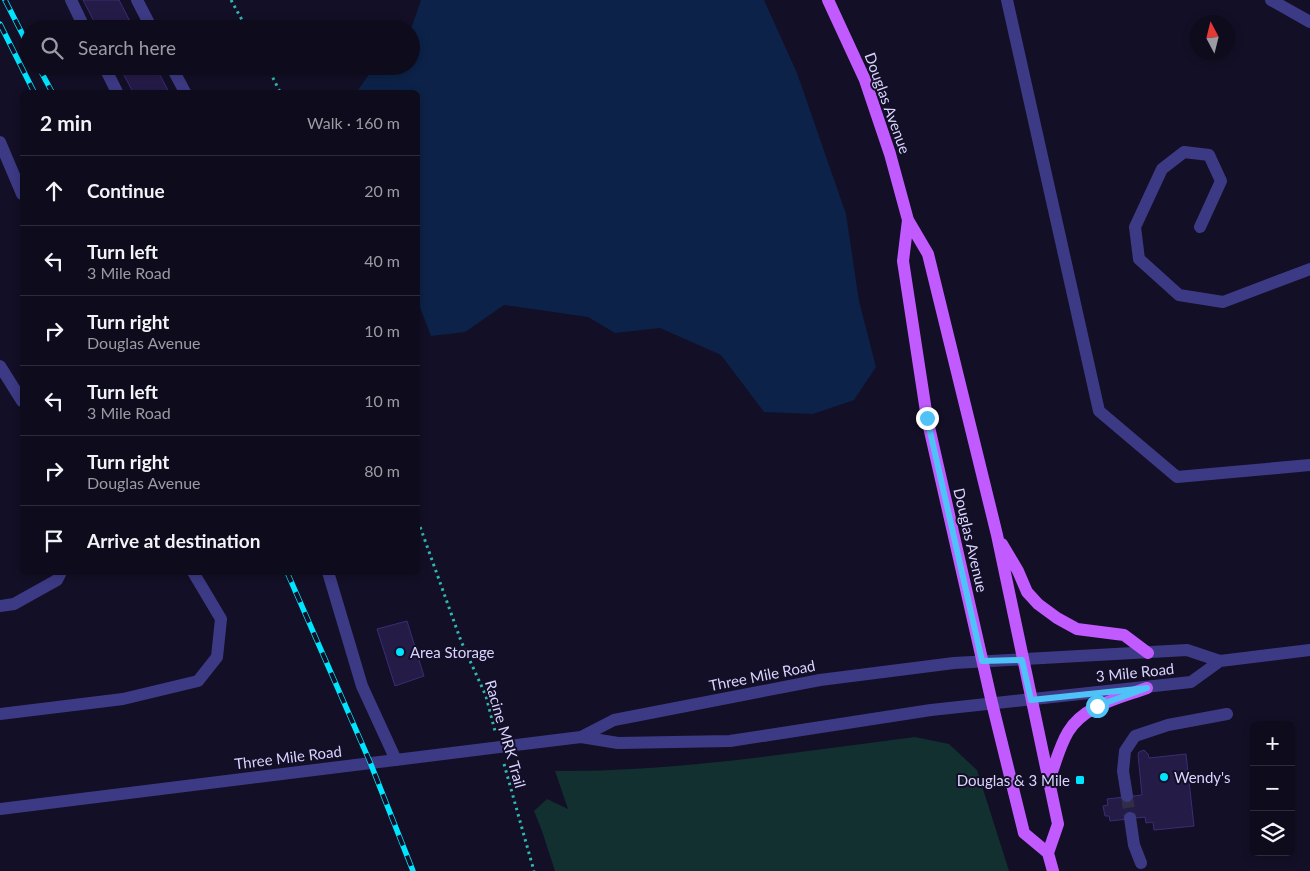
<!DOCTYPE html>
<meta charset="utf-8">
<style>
:root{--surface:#0e0b1c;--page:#171425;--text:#f1f3f6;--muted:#9b9ba3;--line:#2e2b3b}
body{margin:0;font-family:Lato,sans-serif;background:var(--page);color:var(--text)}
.controls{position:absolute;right:15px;bottom:15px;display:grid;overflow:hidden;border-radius:8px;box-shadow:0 2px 8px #0003}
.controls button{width:45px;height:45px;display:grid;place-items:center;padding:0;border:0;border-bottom:1px solid var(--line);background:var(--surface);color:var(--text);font:25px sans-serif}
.compass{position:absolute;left:1190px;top:15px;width:45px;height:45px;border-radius:50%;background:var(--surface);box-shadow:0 2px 8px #0003;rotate:353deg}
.stop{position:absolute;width:15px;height:15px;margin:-11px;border:4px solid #4fc3f7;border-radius:50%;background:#fff}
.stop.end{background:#4fc3f7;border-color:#fff;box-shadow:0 1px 5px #0008}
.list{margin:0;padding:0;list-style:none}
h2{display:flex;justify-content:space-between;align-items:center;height:65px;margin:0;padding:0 20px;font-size:21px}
h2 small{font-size:16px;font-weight:400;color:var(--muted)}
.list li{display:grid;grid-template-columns:32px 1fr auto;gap:15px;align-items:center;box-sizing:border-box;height:70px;padding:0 20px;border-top:1px solid var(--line)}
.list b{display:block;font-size:19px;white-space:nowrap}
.list p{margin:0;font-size:16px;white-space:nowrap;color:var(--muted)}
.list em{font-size:16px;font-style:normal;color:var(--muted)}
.icon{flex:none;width:28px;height:28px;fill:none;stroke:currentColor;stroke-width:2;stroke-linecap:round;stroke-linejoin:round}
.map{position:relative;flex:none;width:1310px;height:871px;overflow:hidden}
.search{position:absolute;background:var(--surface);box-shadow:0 2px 8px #0003;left:20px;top:20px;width:400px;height:55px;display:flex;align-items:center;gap:12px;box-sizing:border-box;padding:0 18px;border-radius:28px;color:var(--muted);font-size:19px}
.panel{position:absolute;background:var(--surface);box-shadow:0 2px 8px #0003;left:20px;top:90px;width:400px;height:485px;border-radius:8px}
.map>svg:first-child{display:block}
</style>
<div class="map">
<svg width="1310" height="871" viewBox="0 0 1310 871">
<rect width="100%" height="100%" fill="#130f26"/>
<!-- green -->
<path fill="#12302f" d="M915,737L949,744L977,770L1009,871H555L542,831L534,811L547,799L568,809L555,771C675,772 796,752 915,737Z"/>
<!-- water -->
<path fill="#0c2248" d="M421,0H764L797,73L846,214L859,301L876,367L854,400L813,414L764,412L721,355L660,328L615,333L588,317L504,305L465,332L431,336L418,302V92H359L358,90L375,66H411V29Z"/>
<!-- building -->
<path fill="#241b47" stroke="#3b2d73" d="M83,0H119L134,29H98Z
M119,66H155L169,92H133Z
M407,621L424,676L395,686L377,629Z
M1144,750L1148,754L1149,758L1186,754L1194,826L1154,830L1153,822L1146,823L1145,817L1110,821L1109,816H1105L1103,806L1108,805L1107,799L1142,795L1138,755L1139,752Z"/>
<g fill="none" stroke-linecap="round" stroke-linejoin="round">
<!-- minor-tunnel -->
<path stroke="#312d47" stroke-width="12" stroke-dasharray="12 6" stroke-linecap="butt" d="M1127,796L1130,818"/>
<!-- path -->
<path stroke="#2fb8b0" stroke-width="3" stroke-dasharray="2.5 4" stroke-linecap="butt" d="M231,0L247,29
M267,66L280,92
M418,521L461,641L486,696L495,731
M504,764L534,871"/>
<!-- minor -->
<path stroke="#3d3a85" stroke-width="12" d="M71,0L85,29
M137,0L152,29
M1007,0L1099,411L1177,477L1310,465
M1271,0L1310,22
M104,66L117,92
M171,66L185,92
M0,142L22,194
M1200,227L1221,181L1209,155L1184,152L1162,169L1135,227L1139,259L1179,295L1223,302L1310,269
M0,366L22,401
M328,572L362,686L396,760
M0,606L14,604L57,580L61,572
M0,714L123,699L198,681L217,657L221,619L193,572
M581,737L614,720L820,680L954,663L1187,650L1220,661L1310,650
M1127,796L1123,771L1125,751L1135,736L1168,725L1227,714
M0,809L581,737L618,743L730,741L931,710L1191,682L1220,661
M1130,818L1134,845L1141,863"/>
<!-- major -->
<path stroke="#c25bff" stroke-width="12" d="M828,0L865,80L890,154L908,220L928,254L997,535L1058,824L1048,853
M908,220L903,261L927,418L992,703L1024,833L1048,853L1053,871
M1002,544L1018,571L1027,592L1038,604L1057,618L1077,629L1124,635L1148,653
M1048,782C1055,766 1059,747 1068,732C1084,705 1120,698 1147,688"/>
<defs>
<path id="rail" d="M5,0L29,47
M0,24L34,92
M38,66L52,92
M287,572L370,762L413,871"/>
</defs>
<!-- rail casing -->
<use href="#rail" stroke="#00e5ff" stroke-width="5.5"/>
<!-- rail -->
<use href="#rail" stroke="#130f26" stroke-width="4" stroke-dasharray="11" stroke-linecap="butt"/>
</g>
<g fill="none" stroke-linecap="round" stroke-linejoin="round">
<!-- route -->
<path stroke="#4fc3f7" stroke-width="6" d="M927,418L982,661L1022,660L1031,700L1147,688L1097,706"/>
</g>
<!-- markers -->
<g fill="#00e5ff" stroke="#130f26" stroke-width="2">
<circle cx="400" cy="652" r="5"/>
<circle cx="1164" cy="777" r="5"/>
<rect x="1075" y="775" width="10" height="10" rx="2.5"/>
</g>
<g text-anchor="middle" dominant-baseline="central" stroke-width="4" stroke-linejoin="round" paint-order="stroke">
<!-- street labels -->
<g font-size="15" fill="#d9d4ff" stroke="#130f26">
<text transform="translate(888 103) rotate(70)">Douglas Avenue</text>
<text transform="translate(971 540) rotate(77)">Douglas Avenue</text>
<text transform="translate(1135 672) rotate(-6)">3 Mile Road</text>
<text transform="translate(762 675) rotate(-11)">Three Mile Road</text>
<text transform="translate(506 734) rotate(74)">Racine MRK Trail</text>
<text transform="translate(288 757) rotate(-7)">Three Mile Road</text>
</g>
<!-- poi labels -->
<g font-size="15" fill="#d9d4ff" stroke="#130f26" text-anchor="start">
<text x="410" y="652">Area Storage</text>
<text x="1174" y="777">Wendy's</text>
<text x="1070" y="780" text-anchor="end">Douglas &amp; 3 Mile</text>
</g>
</g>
</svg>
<div class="controls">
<button>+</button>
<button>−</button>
<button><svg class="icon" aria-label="layers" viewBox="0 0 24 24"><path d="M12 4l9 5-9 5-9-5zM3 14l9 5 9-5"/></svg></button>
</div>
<svg class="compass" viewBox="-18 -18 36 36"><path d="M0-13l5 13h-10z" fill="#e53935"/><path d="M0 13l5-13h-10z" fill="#9b9ba3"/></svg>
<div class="stop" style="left:1097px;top:706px"></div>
<div class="stop end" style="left:927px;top:418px"></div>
<div class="search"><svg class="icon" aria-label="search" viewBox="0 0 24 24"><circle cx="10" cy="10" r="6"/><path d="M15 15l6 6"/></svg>Search here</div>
<section class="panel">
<h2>2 min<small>Walk · 160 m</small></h2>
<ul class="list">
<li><svg class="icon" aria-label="ahead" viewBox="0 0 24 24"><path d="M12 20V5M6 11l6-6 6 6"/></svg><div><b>Continue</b></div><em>20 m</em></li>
<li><svg class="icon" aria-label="left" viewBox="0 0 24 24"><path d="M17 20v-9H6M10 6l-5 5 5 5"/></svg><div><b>Turn left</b><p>3 Mile Road</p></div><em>40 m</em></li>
<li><svg class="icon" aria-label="right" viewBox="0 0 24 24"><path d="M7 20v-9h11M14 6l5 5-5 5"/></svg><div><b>Turn right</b><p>Douglas Avenue</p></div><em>10 m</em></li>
<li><svg class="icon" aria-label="left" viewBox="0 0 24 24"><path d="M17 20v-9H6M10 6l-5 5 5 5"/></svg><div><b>Turn left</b><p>3 Mile Road</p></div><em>10 m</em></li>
<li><svg class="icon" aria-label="right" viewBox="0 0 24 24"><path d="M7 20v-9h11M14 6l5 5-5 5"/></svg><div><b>Turn right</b><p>Douglas Avenue</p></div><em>80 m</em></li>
<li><svg class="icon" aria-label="arrive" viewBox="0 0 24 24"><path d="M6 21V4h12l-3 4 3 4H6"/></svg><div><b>Arrive at destination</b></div></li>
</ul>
</section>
</div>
